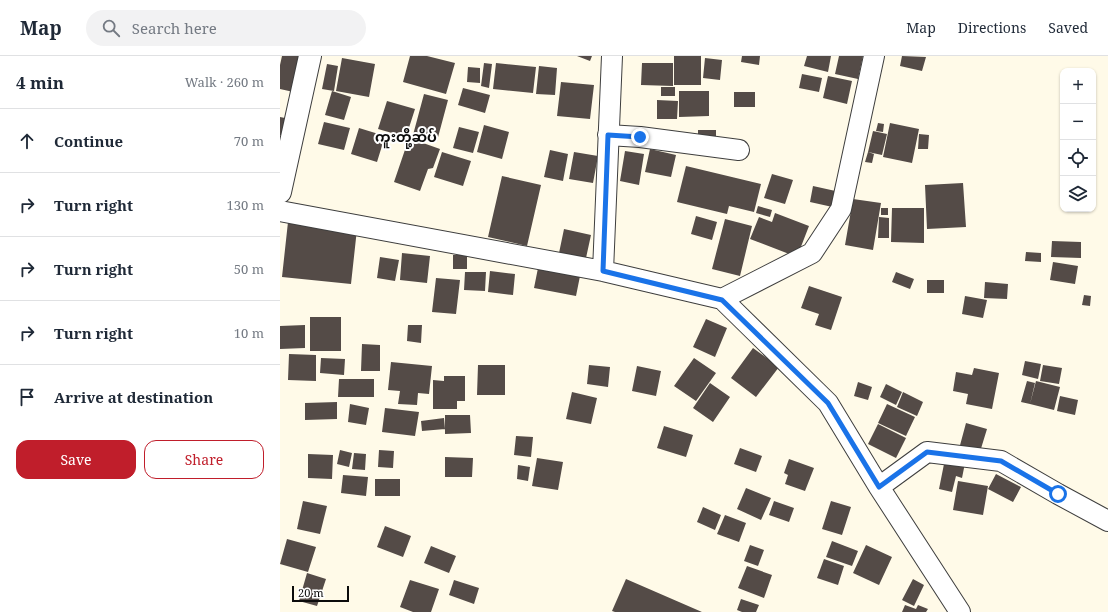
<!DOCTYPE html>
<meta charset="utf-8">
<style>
:root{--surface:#fff;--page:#f2f2f3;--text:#1f2937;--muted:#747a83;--line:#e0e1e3;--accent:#c01e2b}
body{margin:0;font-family:"Noto Serif","Noto Sans Myanmar",serif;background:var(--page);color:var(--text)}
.controls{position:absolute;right:12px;top:12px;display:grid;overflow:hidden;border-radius:8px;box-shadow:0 1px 3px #0004}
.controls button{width:36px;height:36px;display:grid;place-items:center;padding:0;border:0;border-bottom:1px solid var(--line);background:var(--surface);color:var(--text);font:20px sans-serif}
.scale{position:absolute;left:12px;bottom:10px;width:57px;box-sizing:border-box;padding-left:4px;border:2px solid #0b0b0b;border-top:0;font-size:11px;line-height:14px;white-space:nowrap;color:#0b0b0b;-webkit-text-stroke:3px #fff;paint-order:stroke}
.stop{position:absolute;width:12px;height:12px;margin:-9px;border:3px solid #1a73e8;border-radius:50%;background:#fff}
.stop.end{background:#1a73e8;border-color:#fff;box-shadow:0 1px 4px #0008}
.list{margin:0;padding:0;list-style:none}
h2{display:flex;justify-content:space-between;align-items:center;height:52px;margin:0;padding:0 16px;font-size:17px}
h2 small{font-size:13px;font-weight:400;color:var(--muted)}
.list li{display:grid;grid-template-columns:26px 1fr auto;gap:12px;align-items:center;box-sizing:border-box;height:64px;padding:0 16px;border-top:1px solid var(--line)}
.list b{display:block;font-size:15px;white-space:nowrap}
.list em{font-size:13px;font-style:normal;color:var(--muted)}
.actions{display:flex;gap:8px;padding:12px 16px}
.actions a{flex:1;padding:9px 0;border:1px solid var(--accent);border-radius:12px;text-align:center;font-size:14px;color:var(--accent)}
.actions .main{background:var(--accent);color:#fff}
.icon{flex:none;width:22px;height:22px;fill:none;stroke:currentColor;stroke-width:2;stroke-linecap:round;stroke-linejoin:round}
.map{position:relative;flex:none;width:828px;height:556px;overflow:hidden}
header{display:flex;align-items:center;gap:24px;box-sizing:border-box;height:56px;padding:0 20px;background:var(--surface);border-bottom:1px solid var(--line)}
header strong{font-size:19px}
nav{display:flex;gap:22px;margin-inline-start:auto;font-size:14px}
.search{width:280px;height:36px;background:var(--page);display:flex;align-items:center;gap:10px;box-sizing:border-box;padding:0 14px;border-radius:22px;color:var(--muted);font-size:15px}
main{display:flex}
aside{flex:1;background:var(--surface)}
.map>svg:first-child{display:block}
</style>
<header>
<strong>Map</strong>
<div class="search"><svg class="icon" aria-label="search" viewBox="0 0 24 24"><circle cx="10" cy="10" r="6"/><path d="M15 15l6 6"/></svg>Search here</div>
<nav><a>Map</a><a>Directions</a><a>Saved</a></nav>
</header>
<main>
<aside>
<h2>4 min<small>Walk · 260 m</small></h2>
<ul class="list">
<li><svg class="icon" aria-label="ahead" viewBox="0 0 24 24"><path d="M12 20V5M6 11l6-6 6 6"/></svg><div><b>Continue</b></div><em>70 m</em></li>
<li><svg class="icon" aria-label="right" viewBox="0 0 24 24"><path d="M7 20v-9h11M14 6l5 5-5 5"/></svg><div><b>Turn right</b></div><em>130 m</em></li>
<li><svg class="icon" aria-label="right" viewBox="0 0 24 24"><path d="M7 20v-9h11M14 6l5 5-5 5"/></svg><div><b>Turn right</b></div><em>50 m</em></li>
<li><svg class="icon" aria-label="right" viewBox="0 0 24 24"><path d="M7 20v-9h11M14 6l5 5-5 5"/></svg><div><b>Turn right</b></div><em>10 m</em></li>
<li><svg class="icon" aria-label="arrive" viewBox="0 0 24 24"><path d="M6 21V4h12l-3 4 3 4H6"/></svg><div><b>Arrive at destination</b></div></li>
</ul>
<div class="actions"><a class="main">Save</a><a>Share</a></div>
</aside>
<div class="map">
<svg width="828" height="556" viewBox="0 0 828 556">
<rect width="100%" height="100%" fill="#fffae8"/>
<!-- building -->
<path fill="#544b47" d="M2,0H26L18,37L0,33V9Z
M130,0H147L175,7L166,38L123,26Z
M297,0H312L310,5Z
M394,0H421V29H394Z
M462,0H480L479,9L461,6Z
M527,0H551L548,16L524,10Z
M559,0H583L578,23L555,18Z
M622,0L646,1L642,15L620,10Z
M62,2L95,8L89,41L56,35Z
M425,2L442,4L440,24L423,22Z
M204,7L212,8L209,32L201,30Z
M216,7L256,11L253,37L213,33Z
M362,7H393V30L361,29Z
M47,8L58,10L54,35L42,33Z
M259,10L277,12L275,39L256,38Z
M188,11L200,12V27L187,26Z
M522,18L542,22L539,36L519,32Z
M548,20L572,25L567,48L543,42Z
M281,26L314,29L310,63L277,60Z
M381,31H395V40H381Z
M183,32L210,39L205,57L178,49Z
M52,35L71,41L64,64L45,59Z
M399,35H429V60L399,61Z
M454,36H475V51H454Z
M144,38L168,44L157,85L133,79Z
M377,44L398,45L397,63H377Z
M107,45L135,53L126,81L98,73Z
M0,61L10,63L7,80L0,79Z
M44,66L70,72L64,94L38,88Z
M598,67L604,68L603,76L596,75Z
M610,67L639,73L632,107L603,101Z
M204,69L229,76L222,103L197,96Z
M179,71L199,76L193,97L173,92Z
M79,72L105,80L97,106L71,98Z
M418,74H436V86H418Z
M593,75L607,78L602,99L588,96Z
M639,78L649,79L648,93H638Z
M129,82L160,93L153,112L148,113L140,135L114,126Z
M370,93L396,99L391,121L365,116Z
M270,94L288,98L283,125L264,121Z
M345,95L364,98L359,129L340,125Z
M162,96L191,105L183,130L154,121Z
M294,96L318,100L313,127L289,123Z
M588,96L594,98L592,107L585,106Z
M406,110L481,128L474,156L449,150L447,158L397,146Z
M492,118L513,124L505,148L484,142Z
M222,120L261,129L247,190L208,181Z
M683,127L686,171L647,173L645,129Z
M533,130L560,136L557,152L530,146Z
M573,143L601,147L593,194L565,189Z
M478,150L492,154L490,161L476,157Z
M601,152H608V159H601Z
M612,152H644V187L611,186Z
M495,157L529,170L517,201L470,183L479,161L492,166Z
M416,160L437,166L432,184L411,178Z
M599,161L609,162V182H598Z
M445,163L472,170L460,220L432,213Z
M8,166L77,173L71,228L2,221Z
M284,173L311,179L306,202L279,197Z
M772,185L801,186V202L771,201Z
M746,196L761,197V206L745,205Z
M122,197L150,200L147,227L120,224Z
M173,199H187V213H173Z
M100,201L119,204L115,225L97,222Z
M773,206L798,210L795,228L770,224Z
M258,212L300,220L296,240L254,232Z
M210,215L235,218L233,239L208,236Z
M185,216H206L205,235L184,234Z
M616,216L634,223L630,233L612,226Z
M156,222L180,224L176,258L152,256Z
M647,224H664V237H647Z
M705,226L728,228L727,243L704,242Z
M529,230L562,241L551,274L535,269L539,258L521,252Z
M804,239L811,240L810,250L802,249Z
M685,240L707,244L703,262L682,258Z
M30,261H61V295H30Z
M426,263L447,272L435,301L413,291Z
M25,269V292L0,293V270Z
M128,269H142L141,287L127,285Z
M82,288L100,289V315H81Z
M473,292L499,311L476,341L451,322Z
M9,298L36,299V325L8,324Z
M41,302L65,303L64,319L40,317Z
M414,302L436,317L416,345L394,330Z
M745,305L761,308L758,323L742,319Z
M111,306L152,310L149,338L138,337L137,349L118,348L120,335L108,334Z
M198,309H225V339H197Z
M309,309L330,311L328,331L307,328Z
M763,309L782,312L779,328L760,325Z
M357,310L381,315L376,340L352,335Z
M694,312L719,317L712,353L686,348L688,338L673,335L676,316L692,319Z
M164,320H185V345H177V353H153V324L164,325Z
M59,323H94V341H58Z
M747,325L755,327L750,348L741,346Z
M756,325L780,331L774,354L750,348Z
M578,326L592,331L588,344L574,340Z
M430,327L450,341L433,366L413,352Z
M606,328L622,336L616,349L600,341Z
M292,336L317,342L311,368L286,363Z
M623,336L643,346L637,360L617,351Z
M780,340L798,344L795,359L777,355Z
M57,346V363L25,364V347Z
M70,348L89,352L86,369L68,366Z
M607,348L635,361L626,380L598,367Z
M105,352L139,356L135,380L102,376Z
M165,359H190L191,377L165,378Z
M164,362L165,373L142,375L141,365Z
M686,367L707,373L699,399L679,393Z
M598,368L626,382L616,402L588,388Z
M384,370L413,379L406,401L377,392Z
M236,380L253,381L251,401L234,399Z
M460,392L482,400L476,416L454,408Z
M60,394L72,397L69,411L57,408Z
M99,394L114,395L113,412L98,411Z
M74,397L86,398L85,414L72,413Z
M28,398L53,399L52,423L28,422Z
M165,401L193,402L192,421H165Z
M257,402L283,406L278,434L252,430Z
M509,403L534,412L525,435L505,428L508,419L504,417Z
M665,403L685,407L682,422L676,420L672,436L659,433Z
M238,409L250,411L248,425L237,423Z
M716,418L741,431L733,446L708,433Z
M63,419L88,421L86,440L61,437Z
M95,423H120V440H95Z
M678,425L708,430L703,459L673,454Z
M466,432L491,442L481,464L457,453Z
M23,445L47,450L40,478L17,473Z
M494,445L514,452L509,466L489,459Z
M551,445L571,451L562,479L542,473Z
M423,451L441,459L435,474L417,466Z
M445,459L466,467L459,486L437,478Z
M105,470L131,480L123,501L97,491Z
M7,483L36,491L28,516L0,508Z
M552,485L578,495L572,510L546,501Z
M470,489L484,494L478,510L464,505Z
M586,489L612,501L599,529L573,517Z
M151,490L176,500L169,517L144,507Z
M544,503L564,510L558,529L537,522Z
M467,510L492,519L484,542L458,532Z
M27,517L46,523L37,550L19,545Z
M346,523L422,556H335L332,555Z
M633,523L644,529L634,550L622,544Z
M130,524L159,533L151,556H133L120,551Z
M174,524L199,532L194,548L169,539Z
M461,543L479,549L476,556H462L457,554Z
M625,549L636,553L638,549L648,553L646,556H622Z"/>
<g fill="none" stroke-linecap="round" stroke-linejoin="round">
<defs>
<path id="minor" d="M328,79L360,81L459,94
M0,155L323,215L442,243L548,347L599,431L680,556
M323,215L332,0
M442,243L532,197L561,153L594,0
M599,431L647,396L721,405L778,438L828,465"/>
<path id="tertiary" d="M0,136L30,0"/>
</defs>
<!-- minor casing -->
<use href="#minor" stroke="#3e3e3e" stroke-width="22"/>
<!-- tertiary casing -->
<use href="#tertiary" stroke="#3e3e3e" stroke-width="24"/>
<!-- minor -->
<use href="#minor" stroke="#fff" stroke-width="20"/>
<!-- tertiary -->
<use href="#tertiary" stroke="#fff" stroke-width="22"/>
</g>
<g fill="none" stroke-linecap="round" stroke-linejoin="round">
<!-- route -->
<path stroke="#1a73e8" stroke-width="5" d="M360,81L328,79L323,215L442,244L548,347L599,431L647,396L721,405L778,438"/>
</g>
<g text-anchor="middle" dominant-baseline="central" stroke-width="4" stroke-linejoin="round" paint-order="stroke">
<!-- quarter labels -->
<g font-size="14" font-weight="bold" fill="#0b0b0b" stroke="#fff">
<text x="126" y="80">ကူးတို့ဆိပ်</text>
</g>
</g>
</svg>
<div class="controls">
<button>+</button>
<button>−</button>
<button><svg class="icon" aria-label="locate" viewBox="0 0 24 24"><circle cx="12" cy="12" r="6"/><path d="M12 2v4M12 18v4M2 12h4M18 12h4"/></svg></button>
<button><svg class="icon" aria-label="layers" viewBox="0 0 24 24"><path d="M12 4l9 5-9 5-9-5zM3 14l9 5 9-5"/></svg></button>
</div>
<div class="scale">20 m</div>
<div class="stop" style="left:778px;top:438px"></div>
<div class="stop end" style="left:360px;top:81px"></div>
</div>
</main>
